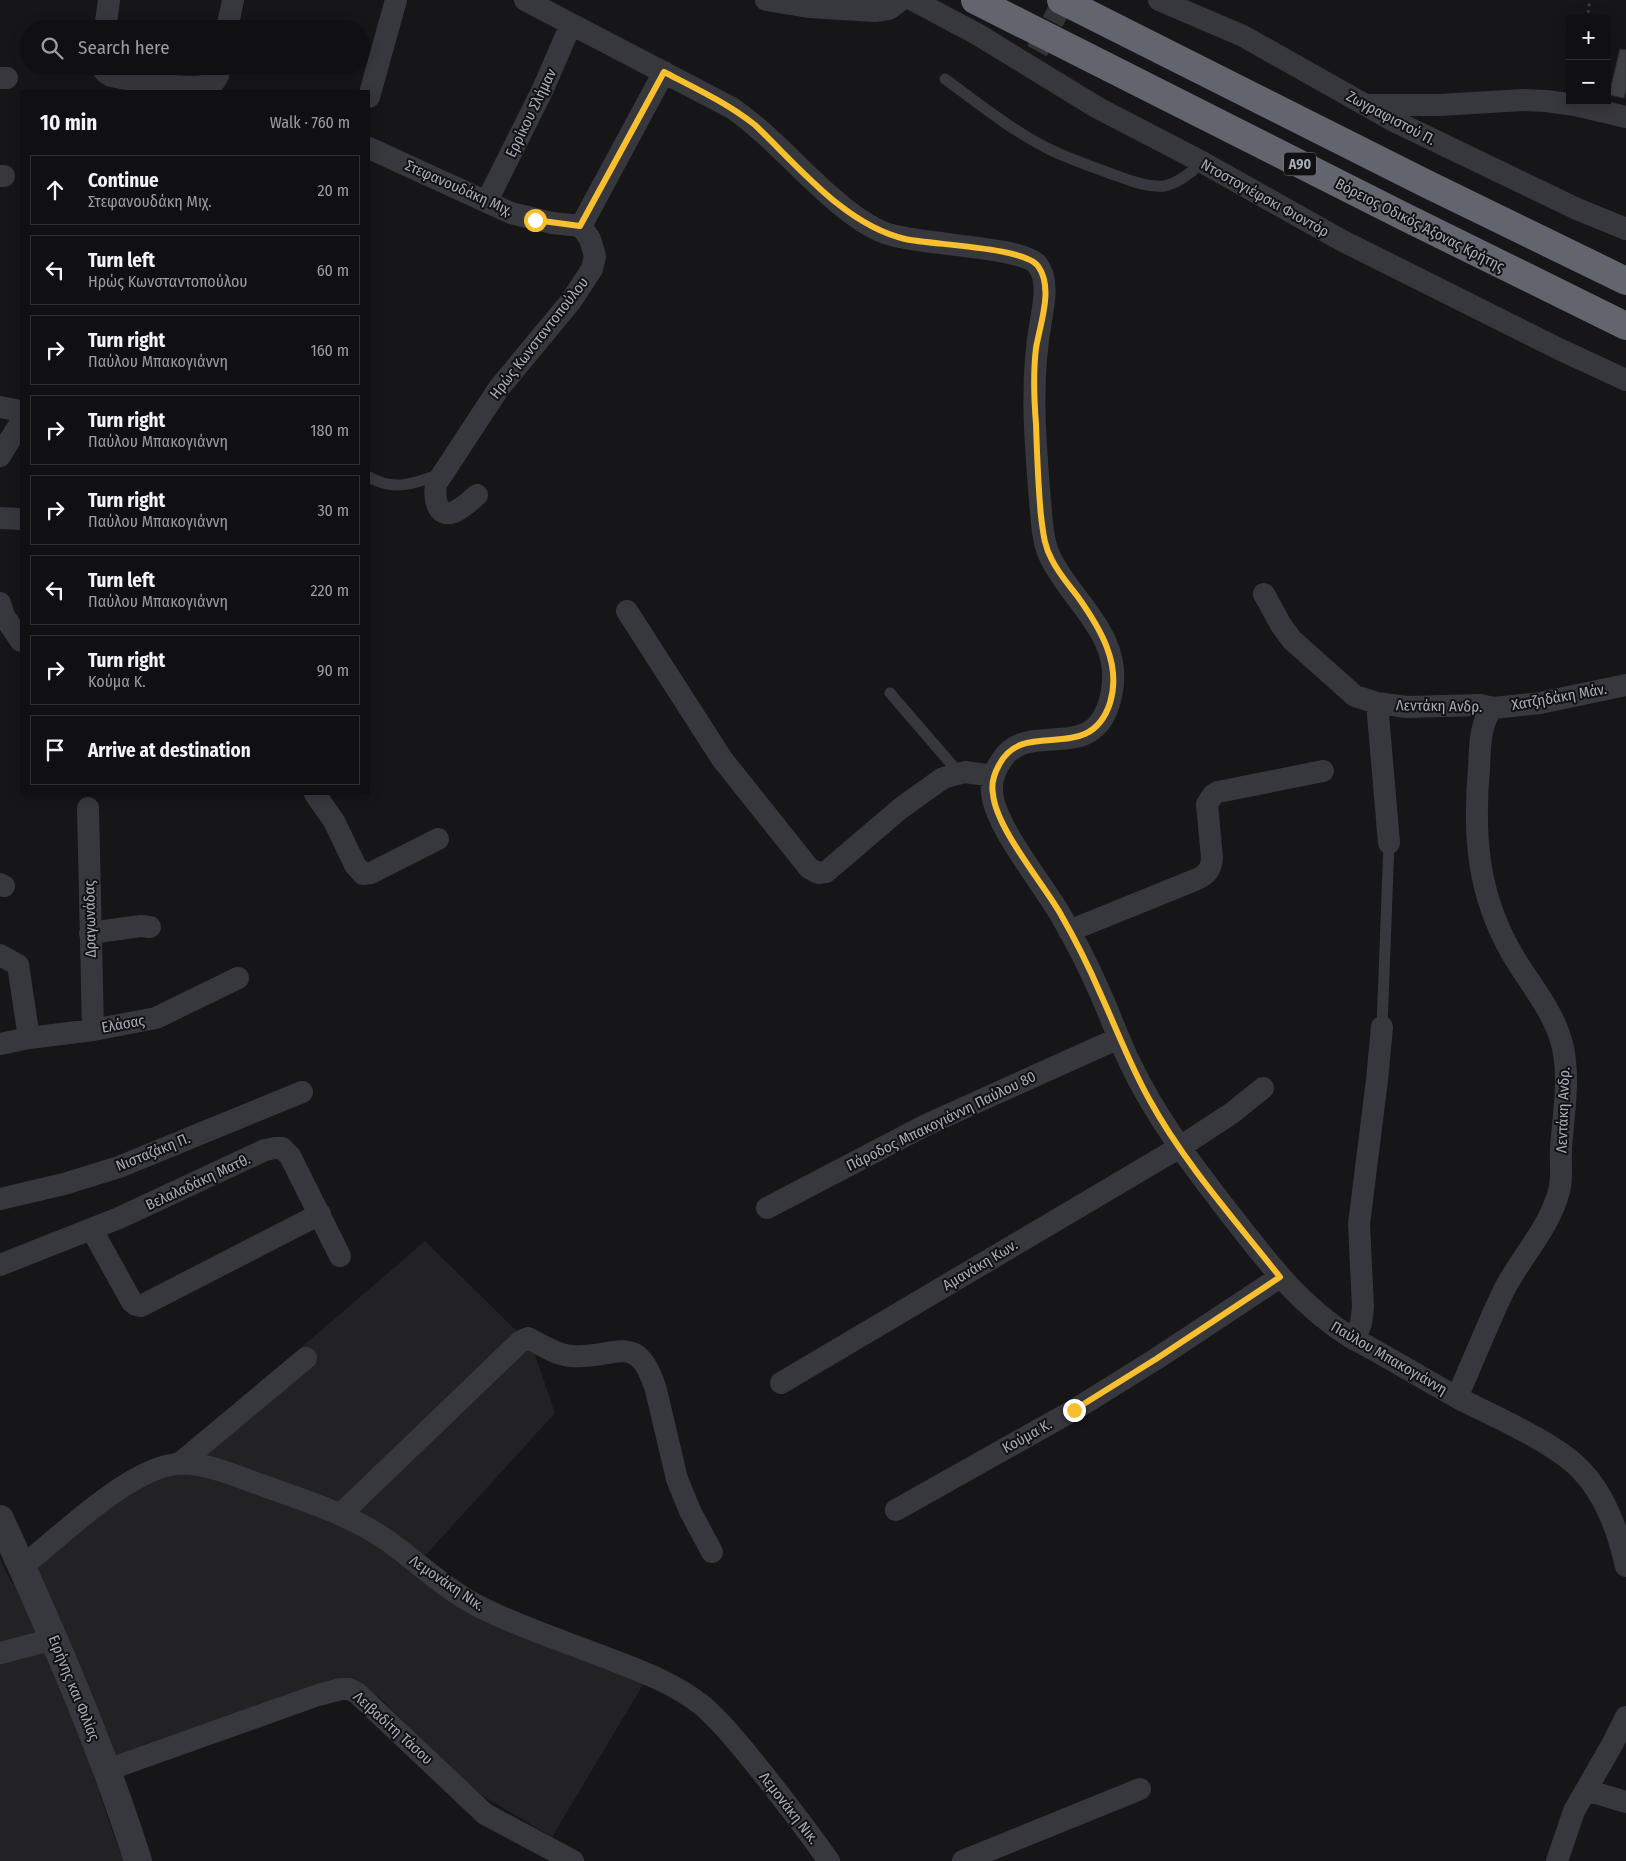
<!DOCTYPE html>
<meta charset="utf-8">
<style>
:root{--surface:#101012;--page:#19191b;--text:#f1f3f6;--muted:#9c9d9f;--line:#303032}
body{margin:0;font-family:"Fira Sans Condensed",sans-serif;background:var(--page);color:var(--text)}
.controls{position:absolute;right:15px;top:15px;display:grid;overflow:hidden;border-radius:0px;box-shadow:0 2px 12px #0003}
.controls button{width:45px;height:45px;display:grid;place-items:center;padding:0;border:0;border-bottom:1px solid var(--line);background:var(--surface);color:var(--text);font:25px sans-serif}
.stop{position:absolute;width:15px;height:15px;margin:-11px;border:4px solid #f8bf2e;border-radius:50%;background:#fff}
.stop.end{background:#f8bf2e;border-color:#fff;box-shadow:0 1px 5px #0008}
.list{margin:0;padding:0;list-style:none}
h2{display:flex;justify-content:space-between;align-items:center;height:65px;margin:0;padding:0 20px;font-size:21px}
h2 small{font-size:16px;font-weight:400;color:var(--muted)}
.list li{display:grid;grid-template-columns:32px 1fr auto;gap:15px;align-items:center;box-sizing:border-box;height:70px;margin:0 10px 10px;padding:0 10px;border:1px solid var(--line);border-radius:0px}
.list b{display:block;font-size:19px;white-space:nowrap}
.list p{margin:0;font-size:16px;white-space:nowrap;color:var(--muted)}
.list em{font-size:16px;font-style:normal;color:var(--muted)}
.icon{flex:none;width:28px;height:28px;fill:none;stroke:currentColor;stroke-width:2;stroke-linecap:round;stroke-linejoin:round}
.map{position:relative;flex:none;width:1626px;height:1861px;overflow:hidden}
.search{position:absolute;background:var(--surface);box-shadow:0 2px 12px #0003;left:20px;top:20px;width:350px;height:55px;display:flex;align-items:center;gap:12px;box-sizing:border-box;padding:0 18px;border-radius:28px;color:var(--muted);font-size:19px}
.panel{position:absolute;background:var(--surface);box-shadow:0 2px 12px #0003;left:20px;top:90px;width:350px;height:705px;border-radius:0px}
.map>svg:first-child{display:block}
</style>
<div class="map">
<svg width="1626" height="1861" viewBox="0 0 1626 1861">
<rect width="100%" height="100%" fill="#161618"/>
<!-- built -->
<path fill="#222225" d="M425,1241L532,1346L555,1413L412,1570L644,1683L552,1837L473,1790L378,1696L354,1684L305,1689L91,1769L123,1861H0V1559L12,1584L182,1450Z"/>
<!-- building -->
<path fill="#404145" stroke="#303034" d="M1620,49L1626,50V90L1624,98L1609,95Z"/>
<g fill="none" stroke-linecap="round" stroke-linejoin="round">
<!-- minor-tunnel -->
<path stroke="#333438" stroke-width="22" stroke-dasharray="22 11" stroke-linecap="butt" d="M1037,51L1064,0"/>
<!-- path -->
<path stroke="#3d3f44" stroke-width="3" stroke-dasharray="2.5 4" stroke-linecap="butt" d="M1587,19L1590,0"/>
<!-- service -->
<path stroke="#37383d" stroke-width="11" d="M945,79C978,103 1010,129 1045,147C1066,158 1088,165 1109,173C1126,179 1146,188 1164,186C1179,183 1191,173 1202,162
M369,477C393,491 414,484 438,475
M890,693L959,773
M1382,1027L1389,843"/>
<!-- minor -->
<path stroke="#37383d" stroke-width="22" d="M525,0L732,108C771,135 801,172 837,202C851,214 867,226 885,233C917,245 1020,246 1037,264C1049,279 1044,303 1041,320C1030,380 1035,440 1040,501C1042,520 1042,540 1050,557C1072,603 1125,636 1111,696C1095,769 1029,716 1001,761C995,770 991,781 992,792C994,825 1042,883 1060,914C1075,940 1089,967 1101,995C1111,1017 1119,1041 1130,1063C1156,1118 1193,1166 1230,1214C1268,1262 1297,1303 1350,1337C1387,1356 1423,1379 1460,1399C1495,1417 1554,1442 1581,1470C1606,1496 1618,1532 1626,1566
M766,0L809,7L875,11L889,9L901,0
M913,0L977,34L1098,108L1202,162L1341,240L1559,349L1626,380
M1159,0L1243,36L1392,120L1577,209L1626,229
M105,29L109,0
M227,29L233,0
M101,66L105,72L111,76C132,80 194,93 212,83C218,79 219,73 220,66
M0,78H7
M369,97L396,0
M1367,105H1440L1523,100L1546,101L1575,105L1626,117
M369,148L511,213L552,223L581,226
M0,176H4
M487,201L543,89L571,24
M0,407L21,411
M0,456L21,422
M477,495C470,501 463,508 454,512C436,519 434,496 436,484L499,388L571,301L592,269L595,256L590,239L581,226L664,72
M0,518L21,519
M1264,594L1281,625L1292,640L1355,696L1377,703L1407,707L1480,705L1493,708C1479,723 1480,750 1479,769C1473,836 1478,894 1511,952C1529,984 1555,1011 1563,1048C1570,1082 1563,1115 1561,1149C1560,1163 1563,1177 1559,1191C1550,1227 1521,1257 1504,1290C1487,1325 1473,1362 1457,1397
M0,603L4,616L21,641
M627,611L722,759L809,868L818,873L826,872L901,808L943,778L965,772L994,776
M1377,703L1389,843
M1493,708L1540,703L1626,685
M315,794L334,821L355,865L363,874L371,873L438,839
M88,808L93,1030
M0,884L4,886
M1069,931L1195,880C1206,875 1211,871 1212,858L1207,804L1213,795L1218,792L1323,771
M90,933L141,926L150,927
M0,955L18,965L29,1038
M0,1044L29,1038L93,1030L156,1018L238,978
M0,1199L64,1184L119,1167L302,1092
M767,1208L926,1125L1119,1038
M92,1230L132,1302L136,1305L141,1306L320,1214
M0,1265L119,1218L265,1150L275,1148H282L290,1156L340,1256
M1355,1340L1361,1323L1363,1307L1359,1224L1377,1080L1382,1027
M781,1383L1180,1147L1232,1113L1263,1088
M179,1464L306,1358
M896,1510L1074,1410L1156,1359L1280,1277
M341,1514L521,1341L528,1338C542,1345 556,1355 571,1356C615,1360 637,1328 656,1390L677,1479L690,1511L712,1552
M22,1567C59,1537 124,1474 170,1465C201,1459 235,1476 264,1486C306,1501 348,1514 385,1539C418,1562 448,1592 484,1609C525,1629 569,1643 612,1660C643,1672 676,1684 703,1706C721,1722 737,1741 752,1760C779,1793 804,1826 829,1861
M0,1653L54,1639
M107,1770L318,1695L341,1689H349L357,1693L485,1814L573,1861
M1586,1790L1626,1802
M963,1861L1140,1789
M1557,1861L1574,1811L1613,1743L1626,1717"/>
<!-- tertiary -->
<path stroke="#37383d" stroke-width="28" d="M0,1519C51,1630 101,1744 138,1861"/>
<!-- motorway -->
<path stroke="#63656e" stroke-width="28" d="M975,0L1405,217L1626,326
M1061,0L1427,184L1626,281"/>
</g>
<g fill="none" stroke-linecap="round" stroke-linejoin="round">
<!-- route -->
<path stroke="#f8bf2e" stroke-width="6" d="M535,220L580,226L664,72C695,88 727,103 755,125C798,166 845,225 905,239C932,245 1024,247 1038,266C1054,288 1040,324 1036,348C1033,373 1034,399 1036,424C1037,455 1038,485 1041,516C1043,531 1044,546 1052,560C1059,574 1069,585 1078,597C1100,628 1122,664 1110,703C1089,767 1024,716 999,765C994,774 991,784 993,794C996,828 1042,882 1060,913C1075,939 1089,967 1101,995C1117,1030 1130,1065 1149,1099C1184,1163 1235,1220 1280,1277L1156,1359L1074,1410"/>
</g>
<g text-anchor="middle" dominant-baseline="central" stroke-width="4" stroke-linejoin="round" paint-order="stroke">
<!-- shield labels -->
<rect fill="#111113" stroke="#7b7e87" stroke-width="1" x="1284" y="152.5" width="32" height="23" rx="4"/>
<g font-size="14" font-weight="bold" fill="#a8acb9">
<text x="1300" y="164">Α90</text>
</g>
<!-- street labels -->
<g font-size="15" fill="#a8acb9" stroke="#111113">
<text transform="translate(531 113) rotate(-64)">Ερρίκου Σλήμαν</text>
<text transform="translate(1391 118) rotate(28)">Ζωγραφιστού Π.</text>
<text transform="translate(459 188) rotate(24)">Στεφανουδάκη Μιχ.</text>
<text transform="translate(1265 198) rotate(29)">Ντοστογιέφσκι Φιοντόρ</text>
<text transform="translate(1420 225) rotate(27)">Βόρειος Οδικός Άξονας Κρήτης</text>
<text transform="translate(539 338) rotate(-52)">Ηρώς Κωνσταντοπούλου</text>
<text transform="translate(1559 697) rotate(-10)">Χατζηδάκη Μάν.</text>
<text transform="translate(1439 706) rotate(1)">Λεντάκη Ανδρ.</text>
<text transform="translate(90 919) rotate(-91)">Δραγωνάδας</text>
<text transform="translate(123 1024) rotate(-10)">Ελάσας</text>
<text transform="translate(1563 1110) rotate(-88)">Λεντάκη Ανδρ.</text>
<text transform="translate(941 1121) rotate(-26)">Πάροδος Μπακογιάννη Παύλου 80</text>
<text transform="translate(153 1152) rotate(-22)">Νισταζάκη Π.</text>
<text transform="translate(198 1182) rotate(-25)">Βελαλαδάκη Ματθ.</text>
<text transform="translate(980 1265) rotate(-31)">Αμανάκη Κων.</text>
<text transform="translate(1389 1358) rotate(30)">Παύλου Μπακογιάννη</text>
<text transform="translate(1027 1436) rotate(-29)">Κούμα Κ.</text>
<text transform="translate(447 1583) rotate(34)">Λεμονάκη Νικ.</text>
<text transform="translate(74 1688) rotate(68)">Ειρήνης και Φιλίας</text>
<text transform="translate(393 1728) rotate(42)">Λειβαδίτη Τάσου</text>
<text transform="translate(789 1808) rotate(52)">Λεμονάκη Νικ.</text>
</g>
</g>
</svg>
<div class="controls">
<button>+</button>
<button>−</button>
</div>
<div class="stop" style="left:535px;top:220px"></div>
<div class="stop end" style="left:1074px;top:1410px"></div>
<div class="search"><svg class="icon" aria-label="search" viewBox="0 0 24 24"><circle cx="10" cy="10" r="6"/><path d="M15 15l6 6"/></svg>Search here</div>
<section class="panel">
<h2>10 min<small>Walk · 760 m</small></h2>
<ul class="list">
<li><svg class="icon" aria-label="ahead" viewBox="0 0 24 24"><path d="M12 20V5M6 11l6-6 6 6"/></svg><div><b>Continue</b><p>Στεφανουδάκη Μιχ.</p></div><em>20 m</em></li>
<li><svg class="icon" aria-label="left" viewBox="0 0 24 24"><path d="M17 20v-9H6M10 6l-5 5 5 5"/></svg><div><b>Turn left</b><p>Ηρώς Κωνσταντοπούλου</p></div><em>60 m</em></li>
<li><svg class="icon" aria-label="right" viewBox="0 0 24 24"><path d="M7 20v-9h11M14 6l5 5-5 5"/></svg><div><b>Turn right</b><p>Παύλου Μπακογιάννη</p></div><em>160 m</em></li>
<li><svg class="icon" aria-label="right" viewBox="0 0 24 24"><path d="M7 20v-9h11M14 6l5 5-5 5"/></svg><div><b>Turn right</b><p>Παύλου Μπακογιάννη</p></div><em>180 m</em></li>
<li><svg class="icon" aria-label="right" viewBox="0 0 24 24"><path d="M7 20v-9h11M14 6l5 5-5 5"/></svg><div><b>Turn right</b><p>Παύλου Μπακογιάννη</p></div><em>30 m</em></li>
<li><svg class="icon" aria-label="left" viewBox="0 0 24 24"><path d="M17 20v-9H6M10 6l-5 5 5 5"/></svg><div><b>Turn left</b><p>Παύλου Μπακογιάννη</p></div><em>220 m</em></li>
<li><svg class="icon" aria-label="right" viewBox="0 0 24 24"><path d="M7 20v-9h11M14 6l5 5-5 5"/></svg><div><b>Turn right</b><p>Κούμα Κ.</p></div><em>90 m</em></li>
<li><svg class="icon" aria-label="arrive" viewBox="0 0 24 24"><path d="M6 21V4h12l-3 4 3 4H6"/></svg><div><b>Arrive at destination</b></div></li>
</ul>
</section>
</div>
